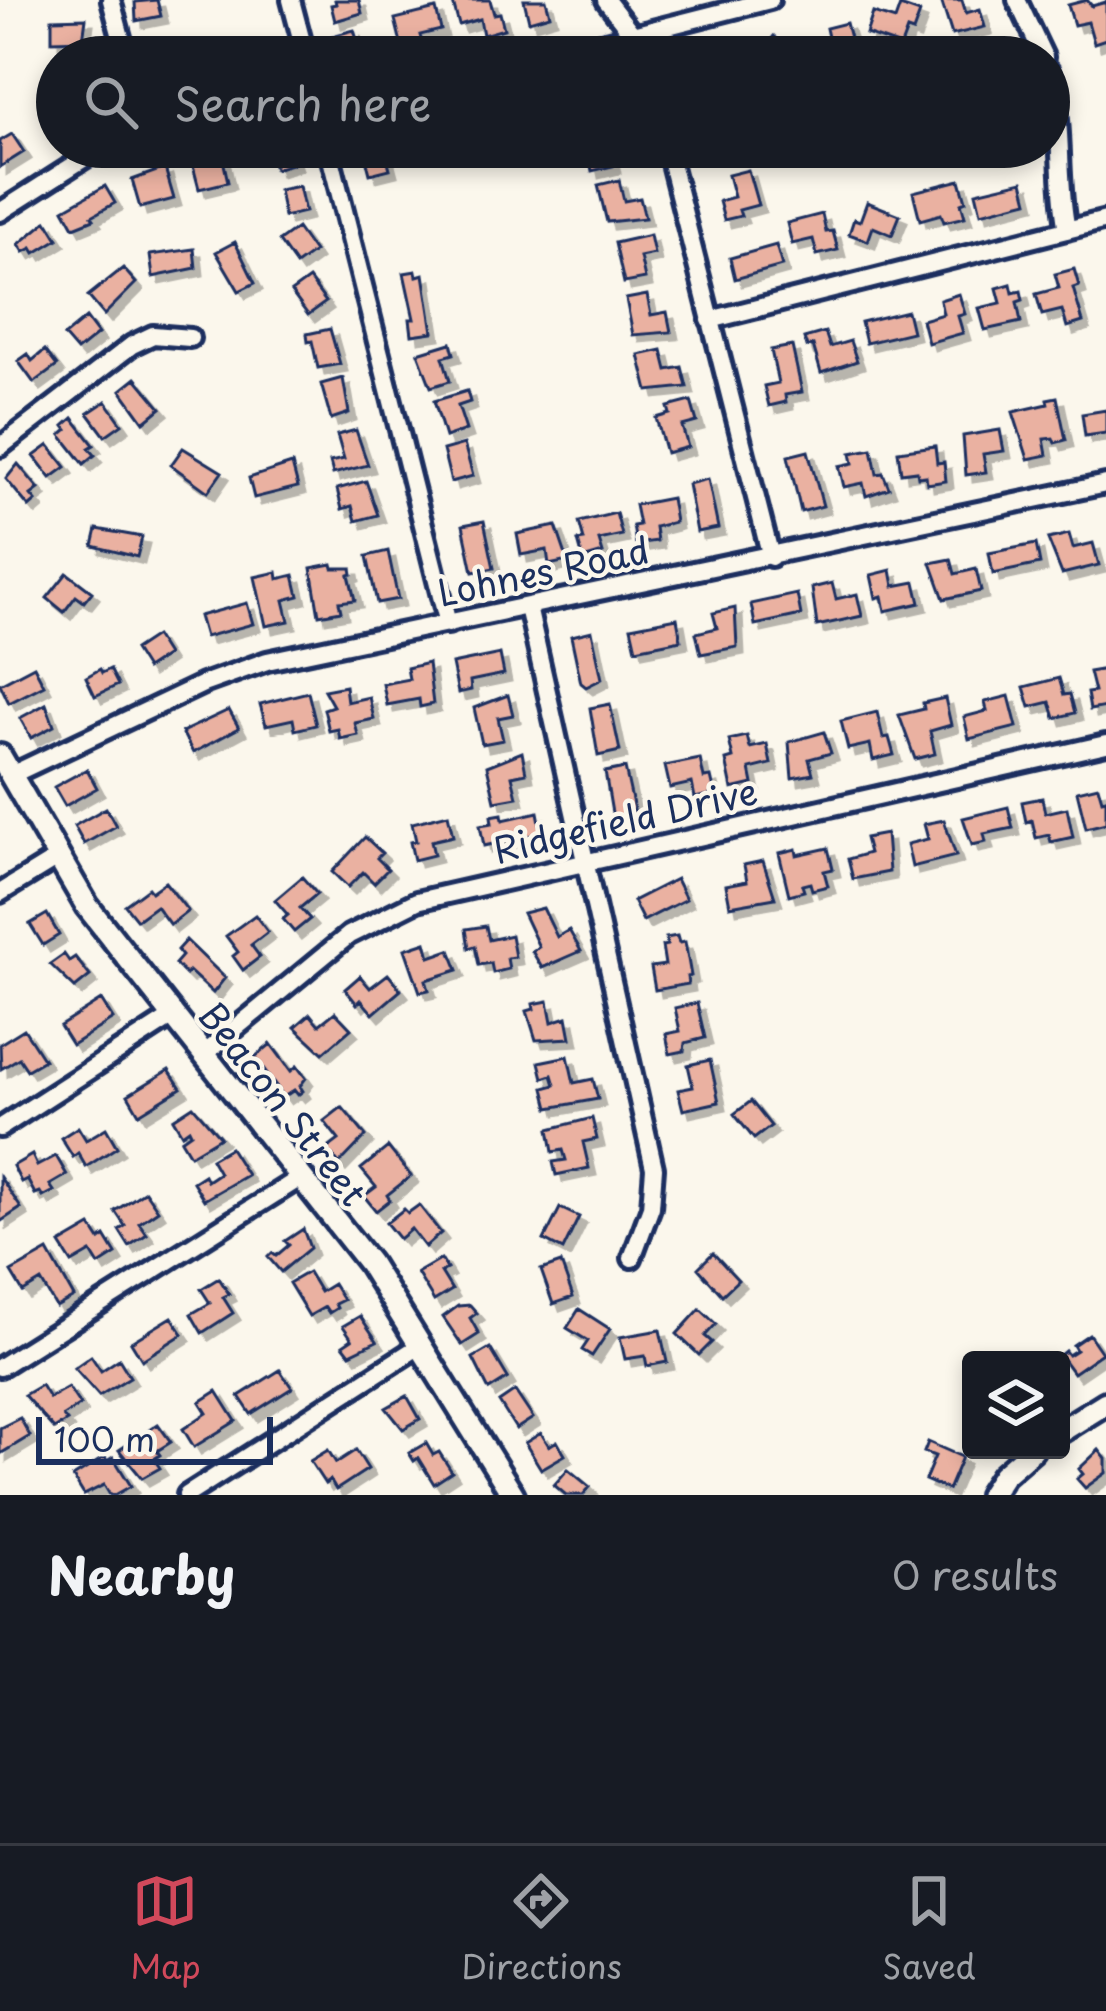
<!DOCTYPE html>
<style>
:root{--surface:#171b24;--page:#20242c;--text:#f1f3f6;--muted:#9ea1a6;--line:#363941;--accent:#d1495b}
body{margin:0;font-family:"Playpen Sans",sans-serif;background:var(--page);color:var(--text)}
.controls{position:absolute;right:36px;bottom:36px;display:grid;overflow:hidden;border-radius:12px;box-shadow:0 6px 18px #0003}
.controls button{width:108px;height:108px;display:grid;place-items:center;padding:0;border:0;border-bottom:3px solid var(--line);background:var(--surface);color:var(--text);font:60px sans-serif}
.scale{position:absolute;left:36px;bottom:30px;width:237px;box-sizing:border-box;padding-left:12px;border:6px solid #1b2f5e;border-top:0;font-size:33px;line-height:42px;white-space:nowrap;color:#1b2f5e;-webkit-text-stroke:9px #fbf7ec;paint-order:stroke}
.list{margin:0;padding:0;list-style:none}
h2{display:flex;justify-content:space-between;align-items:center;height:156px;margin:0;padding:0 48px;font-size:51px}
h2 small{font-size:39px;font-weight:400;color:var(--muted)}
.icon{flex:none;width:66px;height:66px;fill:none;stroke:currentColor;stroke-width:2;stroke-linecap:round;stroke-linejoin:round}
.map{position:relative;flex:none;width:1106px;height:1495px;overflow:hidden}
.search{position:absolute;background:var(--surface);box-shadow:0 6px 18px #0003;left:36px;right:36px;top:36px;height:132px;display:flex;align-items:center;gap:30px;box-sizing:border-box;padding:0 42px;border-radius:66px;color:var(--muted);font-size:45px}
.sheet{height:348px;background:var(--surface)}
nav{display:flex;justify-content:space-around;align-items:center;box-sizing:border-box;height:168px;border-top:3px solid var(--line);background:var(--surface);font-size:33px;color:var(--muted)}
nav a{display:grid;justify-items:center;gap:6px}
nav .on{color:var(--accent)}
.map>svg:first-child{display:block}
</style>
<div class="map">
<svg width="1106" height="1495" viewBox="0 0 1106 1495">
<defs>
<filter id="shadow"><feDropShadow dx="7" dy="7" stdDeviation="0" flood-color="#0004"/></filter>
</defs>
<rect width="100%" height="100%" fill="#fbf7ec"/>
<filter id="ink" filterUnits="userSpaceOnUse"><feTurbulence type="fractalNoise" baseFrequency=".00833" numOctaves="2"/><feDisplacementMap in="SourceGraphic" scale="24" xChannelSelector="R" yChannelSelector="G"/><feConvolveMatrix kernelMatrix="1 2 1 2 8 2 1 2 1" color-interpolation-filters="sRGB"/></filter>
<g filter="url(#ink)">
<!-- building -->
<path fill="#eab1a1" stroke="#1b2f5e" stroke-width="3" filter="url(#shadow)" d="M157,0L161,16L136,21L135,2Z
M335,0H359L362,13L335,21L331,5L336,4Z
M465,0H490L494,14L500,13L504,29L483,35L480,19L459,25L453,3Z
M524,0H546L550,15L529,21Z
M941,0H962L966,13L980,9L985,27L952,35Z
M1087,0L1092,6L1106,2V39L1094,43L1088,22L1074,25L1068,5Z
M900,6L920,13L913,32L907,30L901,46L866,34L873,13L895,20Z
M436,9L441,30L420,35L424,50L404,55L395,19Z
M86,18L83,40L52,41V19Z
M846,23L855,57H811L808,48L829,42L826,28Z
M354,30L359,46L351,47L353,57H334L328,37Z
M774,36L791,51L786,57H737L749,43L761,52Z
M12,134L24,152L0,167V141Z
M268,147H290L295,163L275,169Z
M370,147H396L397,152L386,154L390,169L370,174L364,151Z
M579,147H609L613,166L592,171L588,151L580,153Z
M207,155L208,158L222,155L228,182L199,189L192,162Z
M165,168L174,199L140,208L132,180Z
M748,170L758,205L739,210L741,216L724,220L719,201L734,197L728,175Z
M619,180L624,201L640,198L645,218L607,222L598,185Z
M960,180L966,201L961,203L965,217L944,222L941,214L920,220L913,192Z
M1023,181L1028,201L981,213L976,192Z
M105,186L115,203L92,216L94,219L74,227L64,209Z
M299,186L305,212L284,217L279,190Z
M867,202L900,215L892,235L873,227L868,241L849,234L854,219L860,221Z
M822,214L826,232L833,231L838,250L817,255L813,239L792,244L787,223Z
M47,221L58,239L35,253L32,248L24,252L19,244Z
M297,228L314,252L296,265L279,241Z
M650,235L654,254L640,257L645,279L624,283L615,243Z
M235,242L255,283L239,291L216,252Z
M776,245L782,266L735,279L730,258Z
M194,249L196,268L153,277L150,255Z
M123,268L136,283L104,315L88,296Z
M1074,269L1079,286L1073,288L1083,322L1067,327L1062,310L1042,315L1036,294L1059,288L1055,274Z
M416,271L417,276L424,274L433,332L412,335L410,319H414L404,273Z
M309,279L326,302L308,315L291,292Z
M1011,284L1013,293L1021,291L1023,300L1017,302L1021,322L985,330L979,308L1001,303L997,288Z
M959,294L965,314L958,316L963,333L928,343L922,320L943,314L940,300Z
M647,295L651,315L667,312L671,332L633,335L626,299Z
M907,311L912,332L866,343L861,322Z
M86,318L98,334L77,351L64,336Z
M330,329L340,364L318,368L312,341L308,342L307,334Z
M825,332L830,347L850,341L857,361L821,373L813,345L807,347L804,338Z
M451,343L454,354L443,357L450,381L431,387L418,353Z
M792,346L802,392L785,395L786,402L769,406L764,386L778,383L771,350Z
M45,350L57,366L34,383L18,361L28,354L32,361Z
M662,350L667,370L682,367L687,387L648,391L639,355Z
M136,378L161,408L144,422L121,390Z
M343,378L349,413L331,419L321,384Z
M467,391L470,402L458,406L466,430L445,437L434,401Z
M1057,397L1066,440L1055,443L1053,438L1044,439L1047,455L1028,459L1013,412L1048,404L1047,399Z
M106,401L122,424L105,436L88,413Z
M691,401L697,422L682,426L688,447L666,453L656,418L670,414L668,407Z
M1106,410V433L1085,436L1082,414Z
M73,418L94,445L89,448L95,455L84,464L61,435L67,430L64,426Z
M356,430L368,465L333,474L330,462L344,459L337,435Z
M1000,430L1004,451L983,454L986,472L966,475L963,436Z
M464,444L473,476L451,482L443,450Z
M49,445L66,467L51,478L34,456Z
M935,446L937,463L944,462L946,481L927,484L926,476L918,477L917,471L901,473L898,451Z
M183,448L222,472L208,492L171,465Z
M872,449L877,474L883,473L889,488L866,496L863,483L844,487L839,466L853,463L851,453Z
M808,451L823,506L801,512L788,456Z
M18,464L39,489L31,495L36,501L29,507L6,479Z
M292,464L298,487L254,498L249,478Z
M708,479L718,528L697,532L688,484Z
M366,481L378,515L356,521L352,506L342,509L337,489Z
M671,498L675,522L655,527L657,541L636,544L633,526L639,525L635,505Z
M616,513L622,535L599,540L603,553L583,559L578,541L584,540L579,522Z
M484,521L494,568L473,572L463,525Z
M556,526L568,561L549,565L547,550L521,555L517,534Z
M97,529L142,537L137,557L93,546Z
M1069,534L1073,548L1093,543L1099,565L1062,574L1048,539Z
M1036,544L1040,564L993,574L989,553Z
M388,551L398,599L377,603L367,556Z
M951,559L955,574L976,569L981,591L944,599L931,563Z
M332,564L333,568H351L352,574L349,575L355,600L339,602L341,611L319,615L311,568Z
M891,570L894,586L915,582L920,603L885,611L882,596L876,598L871,575Z
M277,572L278,579L294,575L299,596L284,600L289,621L266,626L255,577Z
M67,573L92,592L84,602L76,596L64,612L47,598Z
M832,583L836,599L857,594L862,616L817,626L812,588Z
M797,594L801,615L755,625L751,604Z
M247,603L253,624L205,637L199,616Z
M735,608L737,647L701,654L696,633L717,628L713,613Z
M677,618L681,640L636,649L631,627Z
M592,631L602,679L586,687L581,683L571,636Z
M155,636L167,655L146,669L134,650Z
M500,654L504,674L470,681L471,690L458,693L452,664Z
M428,663L433,704L420,707L419,699L387,705L383,684L409,679L407,668Z
M34,666L44,685L9,703L0,684Z
M100,669L102,673L110,669L118,685L95,696L86,677Z
M1106,669V707L1090,710L1087,693L1094,692L1089,672Z
M1059,678L1064,695L1070,694L1075,713L1055,718L1050,702L1030,707L1024,687Z
M345,686L347,702L369,697L374,719L355,723L358,735L340,739L338,729L329,731L324,709L333,706L324,690Z
M308,692L316,725L295,730L293,719L266,725L260,704Z
M508,695L513,715L498,718L503,740L482,744L474,708Z
M1009,696L1017,727L969,739L964,717L987,711L985,702Z
M945,698L951,725L930,731L935,754L915,759L899,715L924,709L923,703Z
M46,704L54,726L31,738L20,718Z
M610,704L620,751L598,756L590,708Z
M229,710L239,728L193,753L182,732Z
M877,712L883,738L889,737L894,755L873,760L870,744L848,749L841,721Z
M824,732L831,753L809,759L813,774L792,778L789,742Z
M747,736L750,748L767,744L771,764L750,769L753,784L732,789L726,760L733,758L729,740Z
M522,752L526,773L512,776L517,797L495,801L487,766Z
M700,759L704,778L711,777L715,794L695,798L692,783L670,788L665,766Z
M625,768L635,814L613,819L605,772Z
M87,769L97,788L65,806L54,787Z
M1098,786L1102,800L1106,799V823L1086,828L1077,791Z
M1042,798L1045,813L1067,808L1073,837L1051,842L1049,835L1036,838L1032,820L1026,822L1022,802Z
M1008,807L1013,828L984,834L986,842L972,845L963,818Z
M106,808L116,826L84,844L74,826Z
M538,812L542,833L484,846L480,825L492,823L491,816L502,814L503,820Z
M448,814L453,836L431,841L434,855L414,860L410,842L416,841L412,823Z
M944,820L956,856L912,867L907,844L928,839L924,824Z
M886,834L889,872L853,879L848,859L869,853L865,838Z
M365,837L382,853L377,858L388,869L374,883L363,872L348,887L332,872Z
M828,848L833,869L824,871L828,886L812,890L810,883L802,885L804,891L789,895L779,853L796,849L797,855Z
M763,861L775,898L730,906L726,885L747,881L744,865Z
M302,877L317,894L300,908L310,919L294,932L283,919L288,915L275,900Z
M676,879L686,899L643,921L633,901Z
M165,882L188,911L170,925L156,906L137,920L125,905L148,888L151,892Z
M543,908L557,937L569,930L581,951L542,968L532,951L539,947L523,913Z
M47,914L59,935L43,945L30,924Z
M255,915L268,932L251,945L260,957L243,970L233,956L238,952L226,936Z
M486,926L489,940L511,935L515,957L507,958L509,969L493,973L491,963L479,965L475,946L469,948L466,929Z
M677,936L679,943L685,942L691,976L687,977L688,984L655,990L651,967L665,965L662,946L667,945L666,938Z
M186,940L225,978L213,993L189,971L186,975L175,964L182,956L177,950Z
M426,942L430,957L450,950L458,970L426,980L429,990L420,992L405,949Z
M64,954L69,961L75,957L90,976L75,988L50,964Z
M388,974L401,990L373,1014L361,1000L357,1004L345,989L360,976L370,988Z
M101,1000L113,1019L72,1045L60,1026Z
M548,1001L552,1022L567,1017L571,1038L536,1040L527,1011L534,1009L533,1004Z
M697,1003L705,1038L685,1043L684,1051L670,1054L666,1034L680,1031L675,1008Z
M335,1012L351,1029L323,1053L295,1027L310,1014L319,1025Z
M24,1029L44,1060L27,1070L19,1058L1,1069L0,1044Z
M271,1044L291,1071L297,1066L306,1078L300,1086L303,1091L298,1095L294,1090L284,1097L255,1057Z
M568,1056L574,1083L593,1079L598,1099L549,1108L544,1088L555,1085L552,1075L543,1078L539,1062Z
M710,1060L719,1102L683,1110L678,1090L693,1087L688,1065Z
M169,1070L181,1088L139,1114L128,1095Z
M751,1101L771,1126L754,1139L734,1114Z
M193,1106L220,1137L190,1155L181,1140L191,1133L189,1129L182,1134L173,1119Z
M342,1107L366,1136L339,1164L327,1149L339,1140L324,1121Z
M592,1118L597,1139L583,1142L589,1168L556,1175L553,1162L566,1160L563,1150L553,1152L549,1129Z
M78,1127L86,1140L106,1128L117,1147L86,1167L78,1153L73,1157L61,1138Z
M388,1147L411,1176L387,1195L390,1200L376,1211L364,1196L376,1187L361,1169Z
M230,1148L247,1175L204,1200L193,1182L204,1175L207,1181L219,1173L211,1159Z
M32,1155L37,1166L56,1156L67,1175L50,1185L54,1191L43,1197L40,1192L35,1194L27,1179L21,1182L13,1166Z
M0,1177L21,1208L0,1222Z
M145,1191L158,1210L139,1223L147,1234L129,1246L119,1230L125,1226L115,1211Z
M419,1205L441,1233L425,1247L411,1229L399,1239L386,1223L404,1209L408,1213Z
M560,1208L579,1217L563,1250L544,1240Z
M91,1226L100,1240L105,1236L116,1254L99,1265L91,1252L72,1263L60,1244Z
M303,1229L310,1248L281,1272L268,1257L272,1253L276,1256L289,1245L285,1241Z
M48,1251L74,1297L56,1307L41,1281L23,1292L11,1272Z
M713,1253L738,1280L722,1295L698,1268Z
M441,1259L447,1269L441,1272L452,1290L434,1301L417,1273Z
M561,1263L573,1297L553,1304L541,1270Z
M308,1272L320,1292L333,1284L343,1300L335,1304L337,1308L329,1313L325,1307L309,1316L289,1283Z
M219,1278L229,1294L223,1297L233,1313L202,1333L191,1314L210,1303L201,1289Z
M470,1305L477,1313L470,1318L479,1334L462,1345L443,1317L458,1306Z
M579,1309L610,1329L592,1356L582,1350L588,1341L567,1328Z
M700,1309L716,1324L705,1336L712,1342L699,1355L677,1334Z
M360,1316L377,1341L350,1354L343,1345L352,1339L343,1326Z
M172,1317L183,1334L142,1360L131,1342Z
M660,1330L667,1362L647,1366L645,1356L625,1359L620,1337Z
M1089,1334L1102,1353L1073,1373L1060,1355L1065,1351L1068,1355L1076,1350L1073,1345Z
M490,1348L508,1378L489,1390L473,1358Z
M91,1356L101,1371L119,1359L130,1377L99,1396L74,1368Z
M280,1370L292,1388L251,1414L239,1396Z
M41,1385L49,1398L68,1387L80,1405L63,1416L67,1421L54,1429L24,1395Z
M217,1391L236,1421L194,1447L183,1429L207,1413L200,1402Z
M515,1391L533,1418L516,1429L499,1402Z
M407,1396L420,1419L403,1429L386,1408Z
M20,1418L30,1436L0,1454V1428Z
M158,1424L171,1442L157,1451L160,1455L154,1459L160,1468L142,1478L119,1450Z
M541,1433L549,1446L557,1441L565,1455L541,1469L525,1443Z
M928,1442L962,1457L948,1490L925,1480L935,1456L924,1452Z
M426,1443L433,1455L439,1452L452,1472L434,1484L418,1458L414,1461L409,1453Z
M328,1450L336,1463L356,1450L368,1469L336,1490L330,1480L325,1484L310,1461Z
M1099,1450L1106,1459V1473L1085,1488L1077,1479L1083,1474L1079,1469Z
M105,1457L107,1461L113,1457L131,1486L115,1495H110L104,1485L84,1495L73,1477Z
M568,1469L590,1487L583,1495H566L554,1485Z"/>
<g fill="none" stroke-linecap="round" stroke-linejoin="round">
<defs>
<path id="minor" d="M111,0L122,41
M291,0L306,57
M606,0L633,35L643,57
M1017,0L1044,57
M546,57L770,0
M1049,71C1065,123 1056,177 1067,230
M328,147L448,624
M667,147L771,557
M0,212L102,147
M710,320L1106,220
M0,447L132,345L153,335L190,338
M528,607L654,1168L651,1207L632,1258
M11,775L203,684L267,661L1106,484
M0,893L57,858
M203,1055L349,935L417,901L1106,744
M0,1128L173,1016
M0,1367L300,1178
M187,1495L421,1345"/>
<path id="tertiary" d="M0,756L87,906L369,1263L513,1495
M1061,1431L1106,1403
M990,1495L1003,1475L1032,1450"/>
</defs>
<!-- minor casing -->
<use href="#minor" stroke="#1b2f5e" stroke-width="26"/>
<!-- tertiary casing -->
<use href="#tertiary" stroke="#1b2f5e" stroke-width="30"/>
<!-- minor -->
<use href="#minor" stroke="#fbf7ec" stroke-width="16"/>
<!-- tertiary -->
<use href="#tertiary" stroke="#fbf7ec" stroke-width="21"/>
</g>
</g>
<g text-anchor="middle" dominant-baseline="central" stroke-width="9" stroke-linejoin="round" paint-order="stroke">
<!-- street labels -->
<g font-size="36" fill="#1b2f5e" stroke="#fbf7ec">
<text transform="translate(543 570) rotate(-12)">Lohnes Road</text>
<text transform="translate(625 819) rotate(-13)">Ridgefield Drive</text>
<text transform="translate(284 1103) rotate(52)">Beacon Street</text>
</g>
</g>
</svg>
<div class="controls">
<button><svg class="icon" aria-label="layers" viewBox="0 0 24 24"><path d="M12 4l9 5-9 5-9-5zM3 14l9 5 9-5"/></svg></button>
</div>
<div class="scale">100 m</div>
<div class="search"><svg class="icon" aria-label="search" viewBox="0 0 24 24"><circle cx="10" cy="10" r="6"/><path d="M15 15l6 6"/></svg>Search here</div>
</div>
<section class="sheet">
<h2>Nearby<small>0 results</small></h2>
<ul class="list">
</ul>
</section>
<nav>
<a class="on"><svg class="icon" aria-label="map" viewBox="0 0 24 24"><path d="M3 6l6-2 6 2 6-2v14l-6 2-6-2-6 2zM9 4v14M15 6v14"/></svg>Map</a>
<a><svg class="icon" aria-label="directions" viewBox="0 0 24 24"><path d="M12 3l9 9-9 9-9-9zM9 14v-3h6M13 9l2 2-2 2"/></svg>Directions</a>
<a><svg class="icon" aria-label="saved" viewBox="0 0 24 24"><path d="M7 4h10v16l-5-4-5 4z"/></svg>Saved</a>
</nav>
